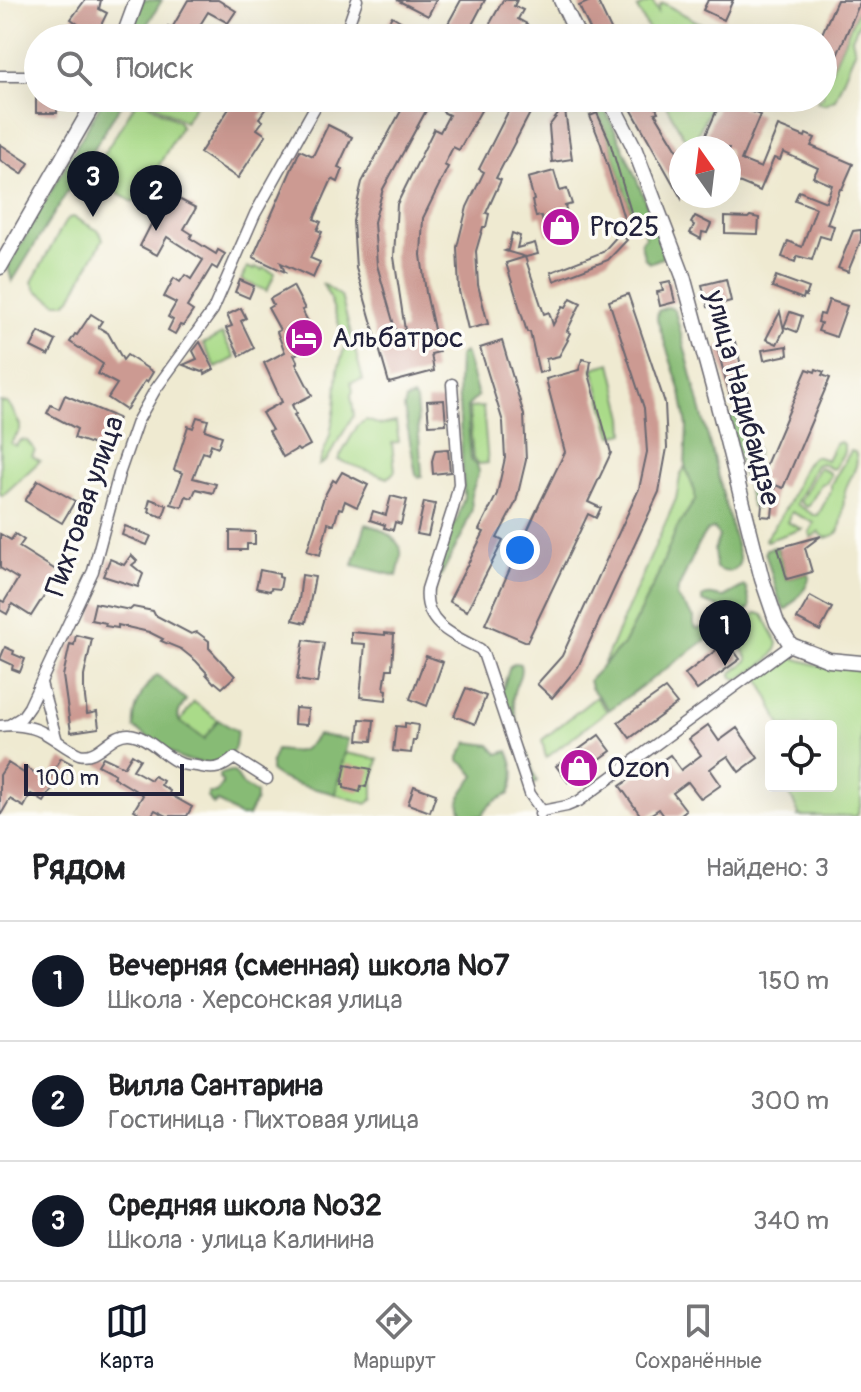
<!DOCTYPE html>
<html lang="ru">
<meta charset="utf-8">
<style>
body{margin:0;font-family:Pangolin,sans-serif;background:#f6f6f6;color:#202124}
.controls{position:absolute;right:24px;bottom:24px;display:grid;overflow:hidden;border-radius:8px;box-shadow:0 8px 32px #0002}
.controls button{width:72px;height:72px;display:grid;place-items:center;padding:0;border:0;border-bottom:2px solid #e0e0e0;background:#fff;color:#202124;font:40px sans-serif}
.compass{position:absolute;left:669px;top:136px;width:72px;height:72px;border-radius:50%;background:#fff;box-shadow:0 8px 32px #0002;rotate:346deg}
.scale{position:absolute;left:24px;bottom:20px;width:160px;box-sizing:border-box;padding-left:8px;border:4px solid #22223b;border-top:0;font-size:22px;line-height:28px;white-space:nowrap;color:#22223b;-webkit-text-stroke:6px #fdfcf7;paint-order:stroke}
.you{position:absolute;left:520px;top:550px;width:28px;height:28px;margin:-20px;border:6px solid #fff;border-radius:50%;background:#1a73e8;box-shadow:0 0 0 12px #1a73e833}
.badge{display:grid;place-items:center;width:52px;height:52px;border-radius:50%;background:#111827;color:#fff;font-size:26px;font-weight:700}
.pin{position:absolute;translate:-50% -66px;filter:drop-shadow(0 2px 4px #0008)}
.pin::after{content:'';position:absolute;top:42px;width:28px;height:24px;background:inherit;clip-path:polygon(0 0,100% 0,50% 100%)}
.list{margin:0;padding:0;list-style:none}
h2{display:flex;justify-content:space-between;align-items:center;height:104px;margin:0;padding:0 32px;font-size:34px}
h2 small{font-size:26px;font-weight:400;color:#757577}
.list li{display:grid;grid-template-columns:52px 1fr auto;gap:24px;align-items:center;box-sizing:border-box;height:120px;padding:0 32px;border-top:2px solid #e0e0e0}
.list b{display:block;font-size:30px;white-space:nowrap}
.list p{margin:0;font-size:26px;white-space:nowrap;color:#757577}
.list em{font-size:26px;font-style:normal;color:#757577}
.icon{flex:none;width:44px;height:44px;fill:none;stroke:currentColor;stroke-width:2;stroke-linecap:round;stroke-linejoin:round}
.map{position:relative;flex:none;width:861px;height:816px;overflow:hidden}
.search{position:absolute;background:#fff;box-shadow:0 8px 32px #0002;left:24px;right:24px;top:24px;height:88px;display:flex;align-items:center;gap:20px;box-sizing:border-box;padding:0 28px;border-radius:44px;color:#757577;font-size:30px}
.sheet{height:464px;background:#fff}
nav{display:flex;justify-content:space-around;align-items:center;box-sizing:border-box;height:112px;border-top:2px solid #e0e0e0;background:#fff;font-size:22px;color:#757577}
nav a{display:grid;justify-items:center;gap:4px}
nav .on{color:#111827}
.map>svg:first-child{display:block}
.green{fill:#aadb89;stroke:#667e62;stroke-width:2}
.forest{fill:#87bb75;stroke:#546e58;stroke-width:2}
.building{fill:#cc9a92}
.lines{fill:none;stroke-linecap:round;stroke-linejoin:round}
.street-casing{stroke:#6a6870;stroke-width:13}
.secondary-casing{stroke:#6a6870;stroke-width:17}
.street{stroke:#fff;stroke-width:10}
.secondary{stroke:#fff;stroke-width:14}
.labels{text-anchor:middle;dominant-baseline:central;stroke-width:7;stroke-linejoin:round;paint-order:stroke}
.poi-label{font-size:28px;fill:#22223b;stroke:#fdfcf7;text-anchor:start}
.street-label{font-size:28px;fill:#22223b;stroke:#fdfcf7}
</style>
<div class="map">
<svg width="861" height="816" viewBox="0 0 861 816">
<rect width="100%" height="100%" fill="#fdfcf7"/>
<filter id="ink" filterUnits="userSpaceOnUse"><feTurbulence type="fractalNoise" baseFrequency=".0125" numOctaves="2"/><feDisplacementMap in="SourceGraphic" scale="16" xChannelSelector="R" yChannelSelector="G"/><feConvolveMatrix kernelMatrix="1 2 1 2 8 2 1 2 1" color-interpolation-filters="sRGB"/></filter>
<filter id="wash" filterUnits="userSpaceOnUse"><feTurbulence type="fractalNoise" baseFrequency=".006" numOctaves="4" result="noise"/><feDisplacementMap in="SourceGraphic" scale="32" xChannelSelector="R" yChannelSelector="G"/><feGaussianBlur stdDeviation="1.8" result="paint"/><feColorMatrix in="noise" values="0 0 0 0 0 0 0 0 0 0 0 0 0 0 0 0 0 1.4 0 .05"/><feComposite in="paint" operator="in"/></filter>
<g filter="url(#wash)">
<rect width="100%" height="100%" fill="#efead1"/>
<g class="green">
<polygon points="652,1 658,12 659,6 663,3 709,28 703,34 707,38 679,38 672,36 672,38 653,38 637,8"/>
<polygon points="861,3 861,19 852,38 855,51 835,99 825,104 817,102 819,98 823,98 823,89"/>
<polygon points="143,98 194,98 198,100 185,122"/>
<polygon points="662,98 715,98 692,146 689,146"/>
<polygon points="137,101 143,101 178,121 181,126 140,199 133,202 95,180 92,173"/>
<polygon points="73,217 99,231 103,239 71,298 65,303 57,303 36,290 32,282 65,222 69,218"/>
<polygon points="247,267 254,270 255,267 262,270 263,268 275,273 267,291 241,280"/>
<polygon points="322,283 341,296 363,380 351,382 353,391 351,395 354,415 326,461 319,465 330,435 335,408 338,370 345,345 343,336 329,296"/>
<polygon points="222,334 235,358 216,368 203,344"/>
<polygon points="611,363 624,418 625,433 612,436 593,368"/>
<polygon points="0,402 7,403 11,407 20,425 20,430 11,443 15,446 21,440 27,441 35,450 32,456 40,461 2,496 0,493"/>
<polygon points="483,407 488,463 479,464 473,459 469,408"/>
<polygon points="366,420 381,425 396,422 399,442 392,443 395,471 388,478 338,460 358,425"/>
<path d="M840 442 844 444V452L835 468 832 469 821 463 816 465 796 504 814 515H818L831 491V484L851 451 855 452C861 465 850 476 846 488 842 500 845 523 837 533 835 536 829 537 825 538L819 532 811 537 809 533 814 523 792 512 787 522 802 529 766 541 765 539C775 526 783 514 790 500 797 486 801 463 815 456L827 460 835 444Z"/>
<polygon points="685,466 695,492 695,500 677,528 655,582 623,645 603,665 676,499 680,477"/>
<polygon points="819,467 830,473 831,475 826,483 821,484 809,506 806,507 800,502"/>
<path d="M757 613 763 615 778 643C776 660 754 669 740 679H736L732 676V673L748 660C745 649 733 642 734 630Z"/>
<polygon points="783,655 817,665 861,670 861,804 857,816 798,816 799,814 786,786 831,786 831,726 781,726 756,671"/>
<polygon points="596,697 607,711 546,758 542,740"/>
<polygon points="194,702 218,720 205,739 180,722"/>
<polygon points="345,753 378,759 373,784 373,799 367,804 335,794"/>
</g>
<g class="forest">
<polygon points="143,0 162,0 139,38 130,38"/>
<polygon points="104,98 125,98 12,282 8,267"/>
<path d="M582 98H599C625 148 646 199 664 253L662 258 649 263 644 257 641 243 645 237 642 224 639 221 634 222 609 140 598 114 590 116Z"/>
<path d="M667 307 672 308 675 311 740 560C737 573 726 574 716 568L714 550 719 536 714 528 707 531 701 539 678 589 677 597 694 618V626L697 629 706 627 721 613 719 607 702 601V597C711 592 715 597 724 597L744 586 746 587 750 605V608L609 710 591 688 589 680 623 645 655 582 677 528 695 500V492L685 466 687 426 681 392 657 319 658 311Z"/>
<polygon points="464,352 466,354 478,396 467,407 471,460 477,465 479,471 471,495 472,509 462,535 437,583 433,595 432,589 449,534 458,517 464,497 458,384 459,356"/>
<polygon points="413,397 416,401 422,472 422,476 419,477 416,475 404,408 406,400"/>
<path d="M731 415H736L741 427 752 434 757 453 749 478C755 489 763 495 756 509L752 507 729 422Z"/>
<path d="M366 524C376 526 381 530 389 535 407 548 401 557 397 576L353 565Z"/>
<path d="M775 547 778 548 787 579 809 573C811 588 795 599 786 610L784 609 778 596 765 552 766 549Z"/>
<path d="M516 663 520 664C524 677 512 686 513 700 516 724 528 758 537 781L533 785H531L501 695 510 666Z"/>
<path d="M157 675 186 700C182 708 175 713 180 722L204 739 218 720 237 731 235 747 231 754 225 760 209 764 181 759 134 728C132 710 143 686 157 675Z"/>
<path d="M317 735 348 739 335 794C315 788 288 785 271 772V763L276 750C298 753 304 754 317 735Z"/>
<path d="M468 742 490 745 498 754 508 751C515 766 516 779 509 794 498 799 487 804 482 816H463C454 796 464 791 475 776L466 765 459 761V757Z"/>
<polygon points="231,771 235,773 243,785 256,793 256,800 248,816 239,816 217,801 214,805 207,797 209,793 216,793 222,785 222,781 219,778 220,774"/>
</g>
<g id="blocks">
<g class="building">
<polygon points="85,0 101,0 99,9 107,13 100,27 101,28 95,36 71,19"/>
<polygon points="188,0 218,0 236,11 228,23 208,12 192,38 161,38 168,26 172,28"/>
<polygon points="397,0 436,0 428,16"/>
<polygon points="461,0 485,0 465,38 440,38"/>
<polygon points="503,0 517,0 514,6 523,10 518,19 527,24 520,38 482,38"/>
<polygon points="592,0 597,0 615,38 594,38 579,6"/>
<polygon points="708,0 733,0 724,20 703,10"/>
<polygon points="837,0 861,0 823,88 823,38 820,38"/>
<polygon points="392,16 404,23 395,38 389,38 382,33"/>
<polygon points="36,98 58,98 57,113 36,113"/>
<polygon points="236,98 273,98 259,118 263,121 257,129 266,135 238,178 200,153"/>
<polygon points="408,98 433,98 383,189 374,222 377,265 396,332 405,330 394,257 397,204 434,129 440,132 449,115 443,112 450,98 488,98 459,150 453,147 444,165 448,167 423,218 421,255 426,293 439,352 431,354 434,371 389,383 356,268 353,221 362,182"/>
<polygon points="515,98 538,98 496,178 501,180 486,213 489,214 486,227 483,227 476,251 478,285 488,324 468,329 459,291 457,247 467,207 484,172 479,169"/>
<polygon points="625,98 651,98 658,112 655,113 681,156 681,198"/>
<polygon points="722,98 734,98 731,103 760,115 741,160 761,168 778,126 805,137 806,134 815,138 811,146 853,164 842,189 840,189 827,224 834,226 830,239 820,236 812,260 797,256 795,262 782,257 788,241 802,247 816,208 795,200 799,191 826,202 832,185 813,177 818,168 783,152 780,160 774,158 760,191 729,178 729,148 707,148 701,146"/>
<polygon points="565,111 572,159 552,162 549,126 559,113"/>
<polygon points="597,113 609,139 634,222 626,225 601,144 590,116"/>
<polygon points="328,125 352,137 338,167 343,169 338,182 332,179 314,219 321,222 317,230 322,232 310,258 320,262 313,278 281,263 285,272 253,257 300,150 313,156"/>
<polygon points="0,144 29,163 22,174 0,160"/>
<polygon points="554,171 560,191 567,189 572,204 565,206 571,228 547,235 541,216 536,217 532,201 534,200 528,178"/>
<polygon points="167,193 196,208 184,229 192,234 190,238 216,254 218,250 225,254 217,269 212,266 187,307 193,311 183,326 180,325 175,334 168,330 173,320 168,317 176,303 164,297 174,278 180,282 185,275 191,279 203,260 167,237 157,255 140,246"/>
<polygon points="695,216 711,224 707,233 702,232 701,239 690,233 694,225 691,223"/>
<polygon points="750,216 759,218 758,234 725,233 725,217 748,218"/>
<polygon points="861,230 861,240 848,272 838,268 853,231"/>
<polygon points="512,233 520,236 517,248 535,243 538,254 526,257 505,251 508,250"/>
<polygon points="620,233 627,240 608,260 554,281 551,272 603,252"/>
<polygon points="525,257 544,314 549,312 553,325 563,306 566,307 571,298 581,303 567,331 570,333 567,339 568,340 559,356 546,359 548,370 539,373 530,332 527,332 506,263"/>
<polygon points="776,276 809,288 806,296 804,295 803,299 772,287"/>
<polygon points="726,279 731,301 708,307 702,285"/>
<polygon points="240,280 254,286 249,298 235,292"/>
<polygon points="670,281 675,302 660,306 657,292 663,291 661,283"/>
<polygon points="293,286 305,309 302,310 319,342 294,355 298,363 296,364 312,395 292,405 296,414 294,415 310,445 299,451 297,449 283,457 269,431 272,430 262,413 282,402 264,363 285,352 277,332 280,330 268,308 273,305 270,299"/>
<polygon points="628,294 665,403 667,448 659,492 578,667 552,698 537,684 562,656 639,489 647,452 644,408 609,301"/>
<polygon points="829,300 847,306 836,337 818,331 821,323 818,322 820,314 824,315"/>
<polygon points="241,308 246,318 241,321 254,348 240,356 226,328 232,326 227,315"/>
<polygon points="780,312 784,330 777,344 766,339"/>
<polygon points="790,312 802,316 797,332 784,327"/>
<polygon points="91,314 102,321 98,327 108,333 123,360 127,355 153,372 147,382 145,381 126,410 108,398 117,384 98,374 103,364 70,342 75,334 77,335"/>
<polygon points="39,332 56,341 49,356 31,347"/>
<polygon points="502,341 524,415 526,460 516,502 497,538 503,541 467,611 449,601 484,532 479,530 497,494 505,458 503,422 480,348"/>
<polygon points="200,342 214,369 205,374 204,371 202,372 183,365 197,359 193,351"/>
<polygon points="735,342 749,396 731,400 717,347"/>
<polygon points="787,346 788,355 764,360 762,350"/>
<polygon points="582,359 591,361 589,374 611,453 588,502 601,508 596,518 588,514 527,642 485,624 539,505 565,452 546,379 579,370"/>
<polygon points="807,369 815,372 816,369 824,372 822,375 830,378 783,488 775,485 772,517 761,516 763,492 768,482 760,479"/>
<polygon points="65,395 118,418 113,429 116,430 109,450 74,438 77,429 47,413 51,405 59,409"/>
<polygon points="444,400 446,424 429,425 427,401"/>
<polygon points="197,417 208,420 205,430 222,436 218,447 211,444 208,454 203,452 193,478 216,484 213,493 196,489 192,498 186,496 182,507 171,504 183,473 174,470 188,426 193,428"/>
<polygon points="448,449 450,472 433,474 432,461 435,450"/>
<polygon points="342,472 368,485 357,507 345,501 342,509 339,508 334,525 328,523 320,555 307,551 324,497 333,480 336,482"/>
<polygon points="38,480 75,501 62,523 25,501"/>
<polygon points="391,496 407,500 401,524 395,522 393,530 384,528 385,525 370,520 373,511 386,515"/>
<polygon points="150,499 167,505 163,517 149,512 150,508 148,507"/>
<polygon points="424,502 435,504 428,536 417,534"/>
<polygon points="125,526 151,536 147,545 122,535"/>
<polygon points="230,531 255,532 255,544 247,544 247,550 230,550"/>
<polygon points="0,534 11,540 15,534 24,540 19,547 59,572 31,616 12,604 7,614 0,610 0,600 4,602 18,579 0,568"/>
<polygon points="821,536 805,548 812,572 787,579 778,548"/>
<polygon points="131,555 137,561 132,565 143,574 138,587 103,576 110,559 124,565"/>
<polygon points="260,570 279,574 279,577 282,578 280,589 271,588 270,591 256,588"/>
<polygon points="302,575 315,577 306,623 293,620 299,600"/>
<polygon points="810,596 832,608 820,631 797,619"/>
<polygon points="95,603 130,610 133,607 153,611 155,615 191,634 197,632 209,641 209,648 235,676 222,688 215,682 214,683 206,674 207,673 196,661 181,649 161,641 163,639 149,632 118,625 118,628 105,626 106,623 91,620"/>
<polygon points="351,632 385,635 385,633 394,634 392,669 387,669 384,689 387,690 386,700 360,697 365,644 351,643"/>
<polygon points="76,635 92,639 84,676 84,689 87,714 97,712 99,728 71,732 63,676 70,644 74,645"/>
<polygon points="304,640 324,643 317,683 297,680"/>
<polygon points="727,642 740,659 697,690 685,674"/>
<polygon points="5,647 14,651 13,654 25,659 20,672 12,669 13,665 0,659"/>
<polygon points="426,656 443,662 427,706 410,699"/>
<polygon points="466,688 486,696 475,724 454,716"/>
<polygon points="665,689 677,704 630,738 618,722"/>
<polygon points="295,708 308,709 307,725 294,724"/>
<polygon points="360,719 374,720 372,741 358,740"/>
<polygon points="405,723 418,725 416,740 413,740 411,753 393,751 396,726 405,727"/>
<polygon points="708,725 719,741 737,728 758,758 739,772 728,756 719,762 710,769 721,785 701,799 688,782 673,793 686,810 679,816 664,816 659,809 648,816 641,816 620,786 642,771 644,773 670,755 681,770 701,755 689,739"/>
<polygon points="599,735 611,751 568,782 556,766"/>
<polygon points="132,754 140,759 133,770 151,780 154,776 163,781 161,785 170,791 169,794 192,807 187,816 167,816 155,810 151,816 144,816 134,810 143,795 113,777 115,774 98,765 103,757 124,767"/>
<polygon points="61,758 72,764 66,774 63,772 44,802 31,794 24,807 10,799 0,816 0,775 8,763 24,773 27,768 48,781"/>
<polygon points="346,764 371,769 366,787 361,786 360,792 344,788 344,784 342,784"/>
<polygon points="414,786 436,794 430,812 408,804"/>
</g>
</g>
</g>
<g filter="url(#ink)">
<use href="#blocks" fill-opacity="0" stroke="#6a6870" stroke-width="2"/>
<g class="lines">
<defs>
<g id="street">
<polyline points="344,38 357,0"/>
<polyline points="0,76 38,76"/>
<path d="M452 384 459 484 453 508 427 589C423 624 454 636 480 649L483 653 530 794 542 811"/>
<polyline points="41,683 57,741"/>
<polyline points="9,725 22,717 29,707 93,571 119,474 137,422 155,390 213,310 255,214 320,98"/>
<path d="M0 726C12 724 31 726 42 732 55 738 66 749 79 754 98 760 110 733 129 734 150 736 164 758 182 764 188 766 195 765 201 767 214 770 223 768 234 758L267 779"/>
<polyline points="540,814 542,811 567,806 579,801 791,645"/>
</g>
<g id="secondary">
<polyline points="561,0 579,38"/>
<polyline points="123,38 137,0"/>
<polyline points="609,98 633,145 683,276 720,413 762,579 777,623 791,645 829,660 861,663"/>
<polyline points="0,267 97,98"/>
</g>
</defs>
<use href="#street" class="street-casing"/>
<use href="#secondary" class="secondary-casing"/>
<use href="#street" class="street"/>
<use href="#secondary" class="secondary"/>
</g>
</g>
<defs>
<symbol id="shop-disc" viewBox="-11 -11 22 22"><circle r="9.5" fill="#b5179e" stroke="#fdfcf7"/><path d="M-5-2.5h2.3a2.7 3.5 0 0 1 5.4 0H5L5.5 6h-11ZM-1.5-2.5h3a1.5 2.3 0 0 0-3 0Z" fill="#fff"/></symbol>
<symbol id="hotel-disc" viewBox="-11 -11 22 22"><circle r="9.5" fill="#b5179e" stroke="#fdfcf7"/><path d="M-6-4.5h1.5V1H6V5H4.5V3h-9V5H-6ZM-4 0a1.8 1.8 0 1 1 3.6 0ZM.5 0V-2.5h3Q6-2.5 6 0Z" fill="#fff"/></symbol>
</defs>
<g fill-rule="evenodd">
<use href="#shop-disc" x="539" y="205" width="44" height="44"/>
<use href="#hotel-disc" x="282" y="316" width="44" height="44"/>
<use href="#shop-disc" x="557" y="746" width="44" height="44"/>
</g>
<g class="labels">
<g class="poi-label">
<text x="589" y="227">Pro25</text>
<text x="332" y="338">Альбатрос</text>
<text x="607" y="768">Ozon</text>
</g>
<g class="street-label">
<text transform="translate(742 398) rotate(75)">улица Надибаидзе</text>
<text transform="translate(85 506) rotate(-71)">Пихтовая улица</text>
</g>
</g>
</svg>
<div class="controls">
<button><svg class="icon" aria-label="locate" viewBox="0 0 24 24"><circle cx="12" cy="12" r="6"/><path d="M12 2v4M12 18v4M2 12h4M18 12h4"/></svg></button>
</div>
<svg class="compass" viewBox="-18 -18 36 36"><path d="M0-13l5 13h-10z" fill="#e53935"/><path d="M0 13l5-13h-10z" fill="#757577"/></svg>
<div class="scale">100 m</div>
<div class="you"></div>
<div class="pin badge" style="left:725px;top:666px">1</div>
<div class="pin badge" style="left:156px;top:231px">2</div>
<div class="pin badge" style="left:93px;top:217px">3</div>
<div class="search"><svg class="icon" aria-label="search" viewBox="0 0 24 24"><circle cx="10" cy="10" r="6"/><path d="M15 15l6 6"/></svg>Поиск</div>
</div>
<section class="sheet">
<h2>Рядом<small>Найдено: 3</small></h2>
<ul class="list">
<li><span class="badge">1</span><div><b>Вечерняя (сменная) школа №7</b><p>Школа · Херсонская улица</p></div><em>150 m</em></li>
<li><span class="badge">2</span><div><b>Вилла Сантарина</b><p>Гостиница · Пихтовая улица</p></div><em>300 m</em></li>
<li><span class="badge">3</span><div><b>Средняя школа №32</b><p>Школа · улица Калинина</p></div><em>340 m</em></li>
</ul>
</section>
<nav>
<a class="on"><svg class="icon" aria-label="map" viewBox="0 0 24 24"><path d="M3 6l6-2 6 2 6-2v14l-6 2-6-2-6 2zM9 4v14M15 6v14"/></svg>Карта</a>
<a><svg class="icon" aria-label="directions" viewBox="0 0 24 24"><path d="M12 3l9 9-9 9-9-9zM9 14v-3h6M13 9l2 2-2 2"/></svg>Маршрут</a>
<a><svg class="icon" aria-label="saved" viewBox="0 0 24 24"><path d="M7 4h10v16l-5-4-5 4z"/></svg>Сохранённые</a>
</nav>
